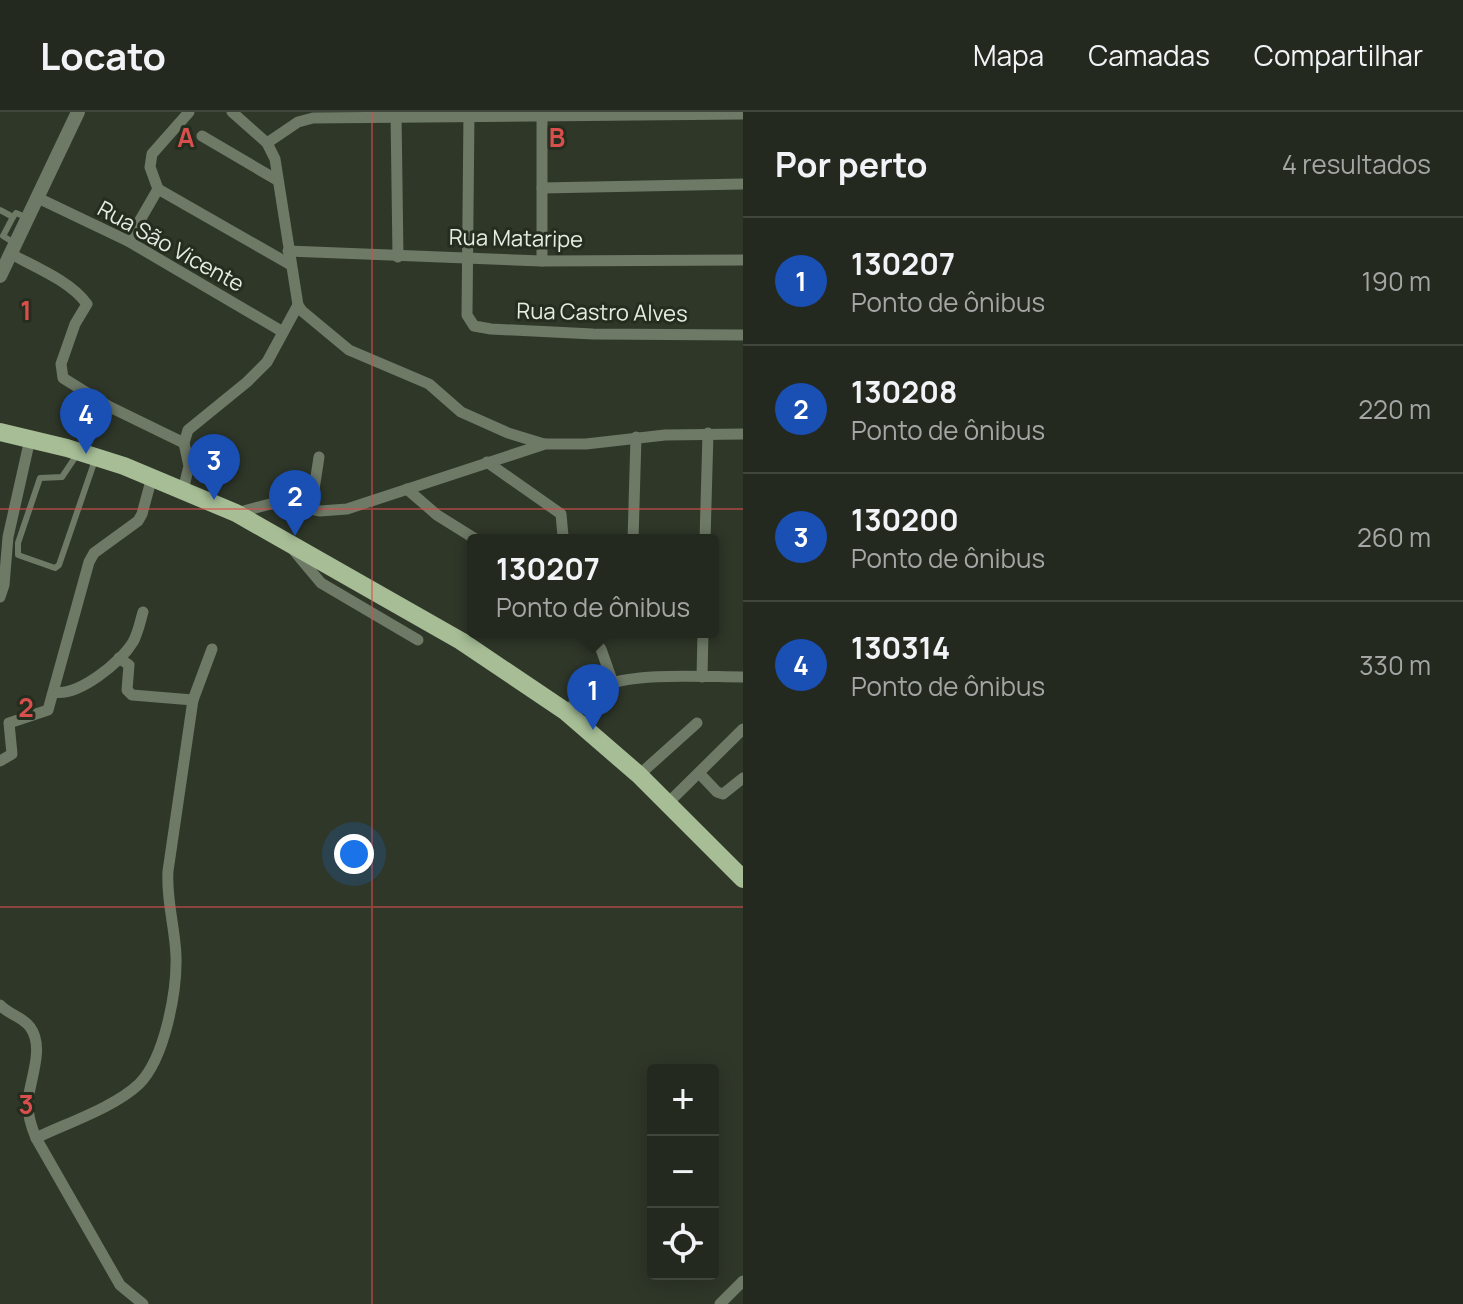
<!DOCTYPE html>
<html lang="pt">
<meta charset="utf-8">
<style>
body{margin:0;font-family:Manrope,sans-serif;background:#2b3128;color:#f1f3f6}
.controls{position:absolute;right:24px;bottom:24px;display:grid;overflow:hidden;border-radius:8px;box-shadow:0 4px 20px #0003}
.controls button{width:72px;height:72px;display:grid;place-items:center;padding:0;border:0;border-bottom:2px solid #40453d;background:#23291f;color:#f1f3f6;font:40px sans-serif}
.you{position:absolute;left:354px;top:742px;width:28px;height:28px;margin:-20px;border:6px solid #fff;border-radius:50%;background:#1a73e8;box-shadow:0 0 0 12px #1a73e833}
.badge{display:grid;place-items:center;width:52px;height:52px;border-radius:50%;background:#c1a8f3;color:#fff;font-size:26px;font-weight:700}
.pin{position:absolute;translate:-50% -66px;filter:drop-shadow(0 2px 4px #0008)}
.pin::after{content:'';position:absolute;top:42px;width:28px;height:24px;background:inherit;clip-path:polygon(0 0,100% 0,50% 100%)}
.popup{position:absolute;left:467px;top:422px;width:252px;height:104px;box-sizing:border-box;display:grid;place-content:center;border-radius:8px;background:#23291f;filter:drop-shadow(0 2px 6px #0005);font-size:26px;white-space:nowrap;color:#a3a6a4}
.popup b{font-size:30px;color:#f1f3f6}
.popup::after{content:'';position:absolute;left:50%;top:100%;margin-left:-16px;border:16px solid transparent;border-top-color:#23291f}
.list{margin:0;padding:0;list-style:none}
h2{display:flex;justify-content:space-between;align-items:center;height:104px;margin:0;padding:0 32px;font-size:34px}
h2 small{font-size:26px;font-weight:400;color:#a3a6a4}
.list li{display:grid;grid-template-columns:52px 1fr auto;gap:24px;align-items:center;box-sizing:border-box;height:128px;padding:0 32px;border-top:2px solid #40453d}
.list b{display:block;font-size:30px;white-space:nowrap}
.list p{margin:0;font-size:26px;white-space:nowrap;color:#a3a6a4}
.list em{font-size:26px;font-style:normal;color:#a3a6a4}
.icon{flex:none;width:44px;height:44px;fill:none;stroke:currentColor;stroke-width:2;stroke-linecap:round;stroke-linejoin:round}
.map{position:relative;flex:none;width:743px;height:1192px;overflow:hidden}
header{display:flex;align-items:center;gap:48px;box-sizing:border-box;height:112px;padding:0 40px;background:#23291f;border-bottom:2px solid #40453d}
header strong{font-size:38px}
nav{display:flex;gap:44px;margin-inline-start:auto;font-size:28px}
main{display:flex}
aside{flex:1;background:#23291f}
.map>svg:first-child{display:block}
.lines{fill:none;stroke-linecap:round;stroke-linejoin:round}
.service{stroke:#6e7966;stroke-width:6}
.minor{stroke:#6e7966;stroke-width:11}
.tertiary{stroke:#6e7966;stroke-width:14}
.primary{stroke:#a6bd96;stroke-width:18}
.grid{fill:none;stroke:#d94f4d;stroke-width:2;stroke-opacity:0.55}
.labels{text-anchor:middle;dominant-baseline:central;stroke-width:6;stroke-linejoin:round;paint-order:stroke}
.street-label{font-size:22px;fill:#e6ece3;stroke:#252d1f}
.grid-label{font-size:26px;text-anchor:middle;font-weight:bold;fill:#d94f4d;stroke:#252d1f;stroke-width:6;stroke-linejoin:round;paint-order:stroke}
</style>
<header>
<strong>Locato</strong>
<nav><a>Mapa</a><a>Camadas</a><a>Compartilhar</a></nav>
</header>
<main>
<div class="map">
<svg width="743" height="1192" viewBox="0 0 743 1192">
<rect width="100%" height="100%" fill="#2f3729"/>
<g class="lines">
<g class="service">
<polyline points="0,98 13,105 16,101 28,106"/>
<polyline points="13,105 3,124 16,132"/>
<polyline points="78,341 62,365 40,366 18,431 18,443 55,456 59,453 95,348"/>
</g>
<g class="minor">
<polyline points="232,0 267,31 275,47 298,193 302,199 349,238 429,272 461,300 508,321 544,332"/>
<polyline points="469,0 467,203 474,214 491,217 593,222 743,223"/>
<polyline points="396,1 398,145"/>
<polyline points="202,24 277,68"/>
<polyline points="267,31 298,10 313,6 743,2"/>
<polyline points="542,76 743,72"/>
<polyline points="158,77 291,153"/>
<polyline points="158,77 150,55 152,42 189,0"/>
<polyline points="38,86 128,129 283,220"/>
<polyline points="128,129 158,77"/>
<polyline points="288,139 542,149 743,148"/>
<path d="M11 142C35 155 70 169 87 192L75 212 61 252 63 266 108 294 184 331"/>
<polyline points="542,149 542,1"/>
<polyline points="487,350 561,402 563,424"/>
<polyline points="407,377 437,403 477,428"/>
<polyline points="183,378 189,354 184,331 188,318 247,270 267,250 298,193"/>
<polyline points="311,397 319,345"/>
<polyline points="236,401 278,390 320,399 347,397 545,332 586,332 665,323 743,322"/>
<polyline points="633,428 636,325"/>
<polyline points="705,428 708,321"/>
<polyline points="295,440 321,471 418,528"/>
<polyline points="0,485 4,473 8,425 30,327"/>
<polyline points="588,520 601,537 613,571"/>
<polyline points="119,546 129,553 127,578 132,583 193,588"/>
<polyline points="702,565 703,520"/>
<path d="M54 580C78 585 121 550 133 530 138 521 140 510 143 500"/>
<path d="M565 599C577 590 589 580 603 574 638 560 704 565 743 565"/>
<polyline points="0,649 12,642 9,611 48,598 89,450 94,441 138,409 142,402 152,365"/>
<polyline points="699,661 717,680 723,682 743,666"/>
<polyline points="639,663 697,611"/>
<polyline points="667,692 743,617"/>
<path d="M0 893C9 903 22 904 30 915 45 935 30 967 28 989 27 1002 31 1014 36 1026L120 1173 143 1192"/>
<path d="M36 1026C67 1011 115 995 139 972 165 946 177 879 176 844 175 815 166 788 168 759L193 588 212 537"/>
<polyline points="720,1192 743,1169"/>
</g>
<polyline class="tertiary" points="0,164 78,0"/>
<polyline class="primary" points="0,320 67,336 124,354 236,401 461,529 565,599 639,663 743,767"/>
</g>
<path class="grid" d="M372 0V1192M0 397H743M0 795H743"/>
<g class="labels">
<g class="street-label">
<text transform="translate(516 126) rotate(1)">Rua Mataripe</text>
<text transform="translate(171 134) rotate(29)">Rua São Vicente</text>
<text transform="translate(602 200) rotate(1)">Rua Castro Alves</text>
</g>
</g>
<g class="grid-label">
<text x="186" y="35">A</text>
<text x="557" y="35">B</text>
<text x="26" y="208">1</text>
<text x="26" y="605">2</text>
<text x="26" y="1002">3</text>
</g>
</svg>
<div class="controls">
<button>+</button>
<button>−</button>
<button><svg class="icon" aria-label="locate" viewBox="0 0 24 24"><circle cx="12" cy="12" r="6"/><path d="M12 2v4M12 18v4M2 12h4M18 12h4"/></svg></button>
</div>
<div class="you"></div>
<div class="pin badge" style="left:593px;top:618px;background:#1a4fb4">1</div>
<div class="popup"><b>130207</b>Ponto de ônibus</div>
<div class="pin badge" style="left:295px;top:424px;background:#1a4fb4">2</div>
<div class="pin badge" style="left:214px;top:388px;background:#1a4fb4">3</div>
<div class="pin badge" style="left:86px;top:342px;background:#1a4fb4">4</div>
</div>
<aside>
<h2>Por perto<small>4 resultados</small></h2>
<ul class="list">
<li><span class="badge" style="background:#1a4fb4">1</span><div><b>130207</b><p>Ponto de ônibus</p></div><em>190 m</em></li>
<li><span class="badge" style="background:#1a4fb4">2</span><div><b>130208</b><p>Ponto de ônibus</p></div><em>220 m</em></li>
<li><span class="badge" style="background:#1a4fb4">3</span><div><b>130200</b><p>Ponto de ônibus</p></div><em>260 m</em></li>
<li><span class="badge" style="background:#1a4fb4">4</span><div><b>130314</b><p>Ponto de ônibus</p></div><em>330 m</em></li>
</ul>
</aside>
</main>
